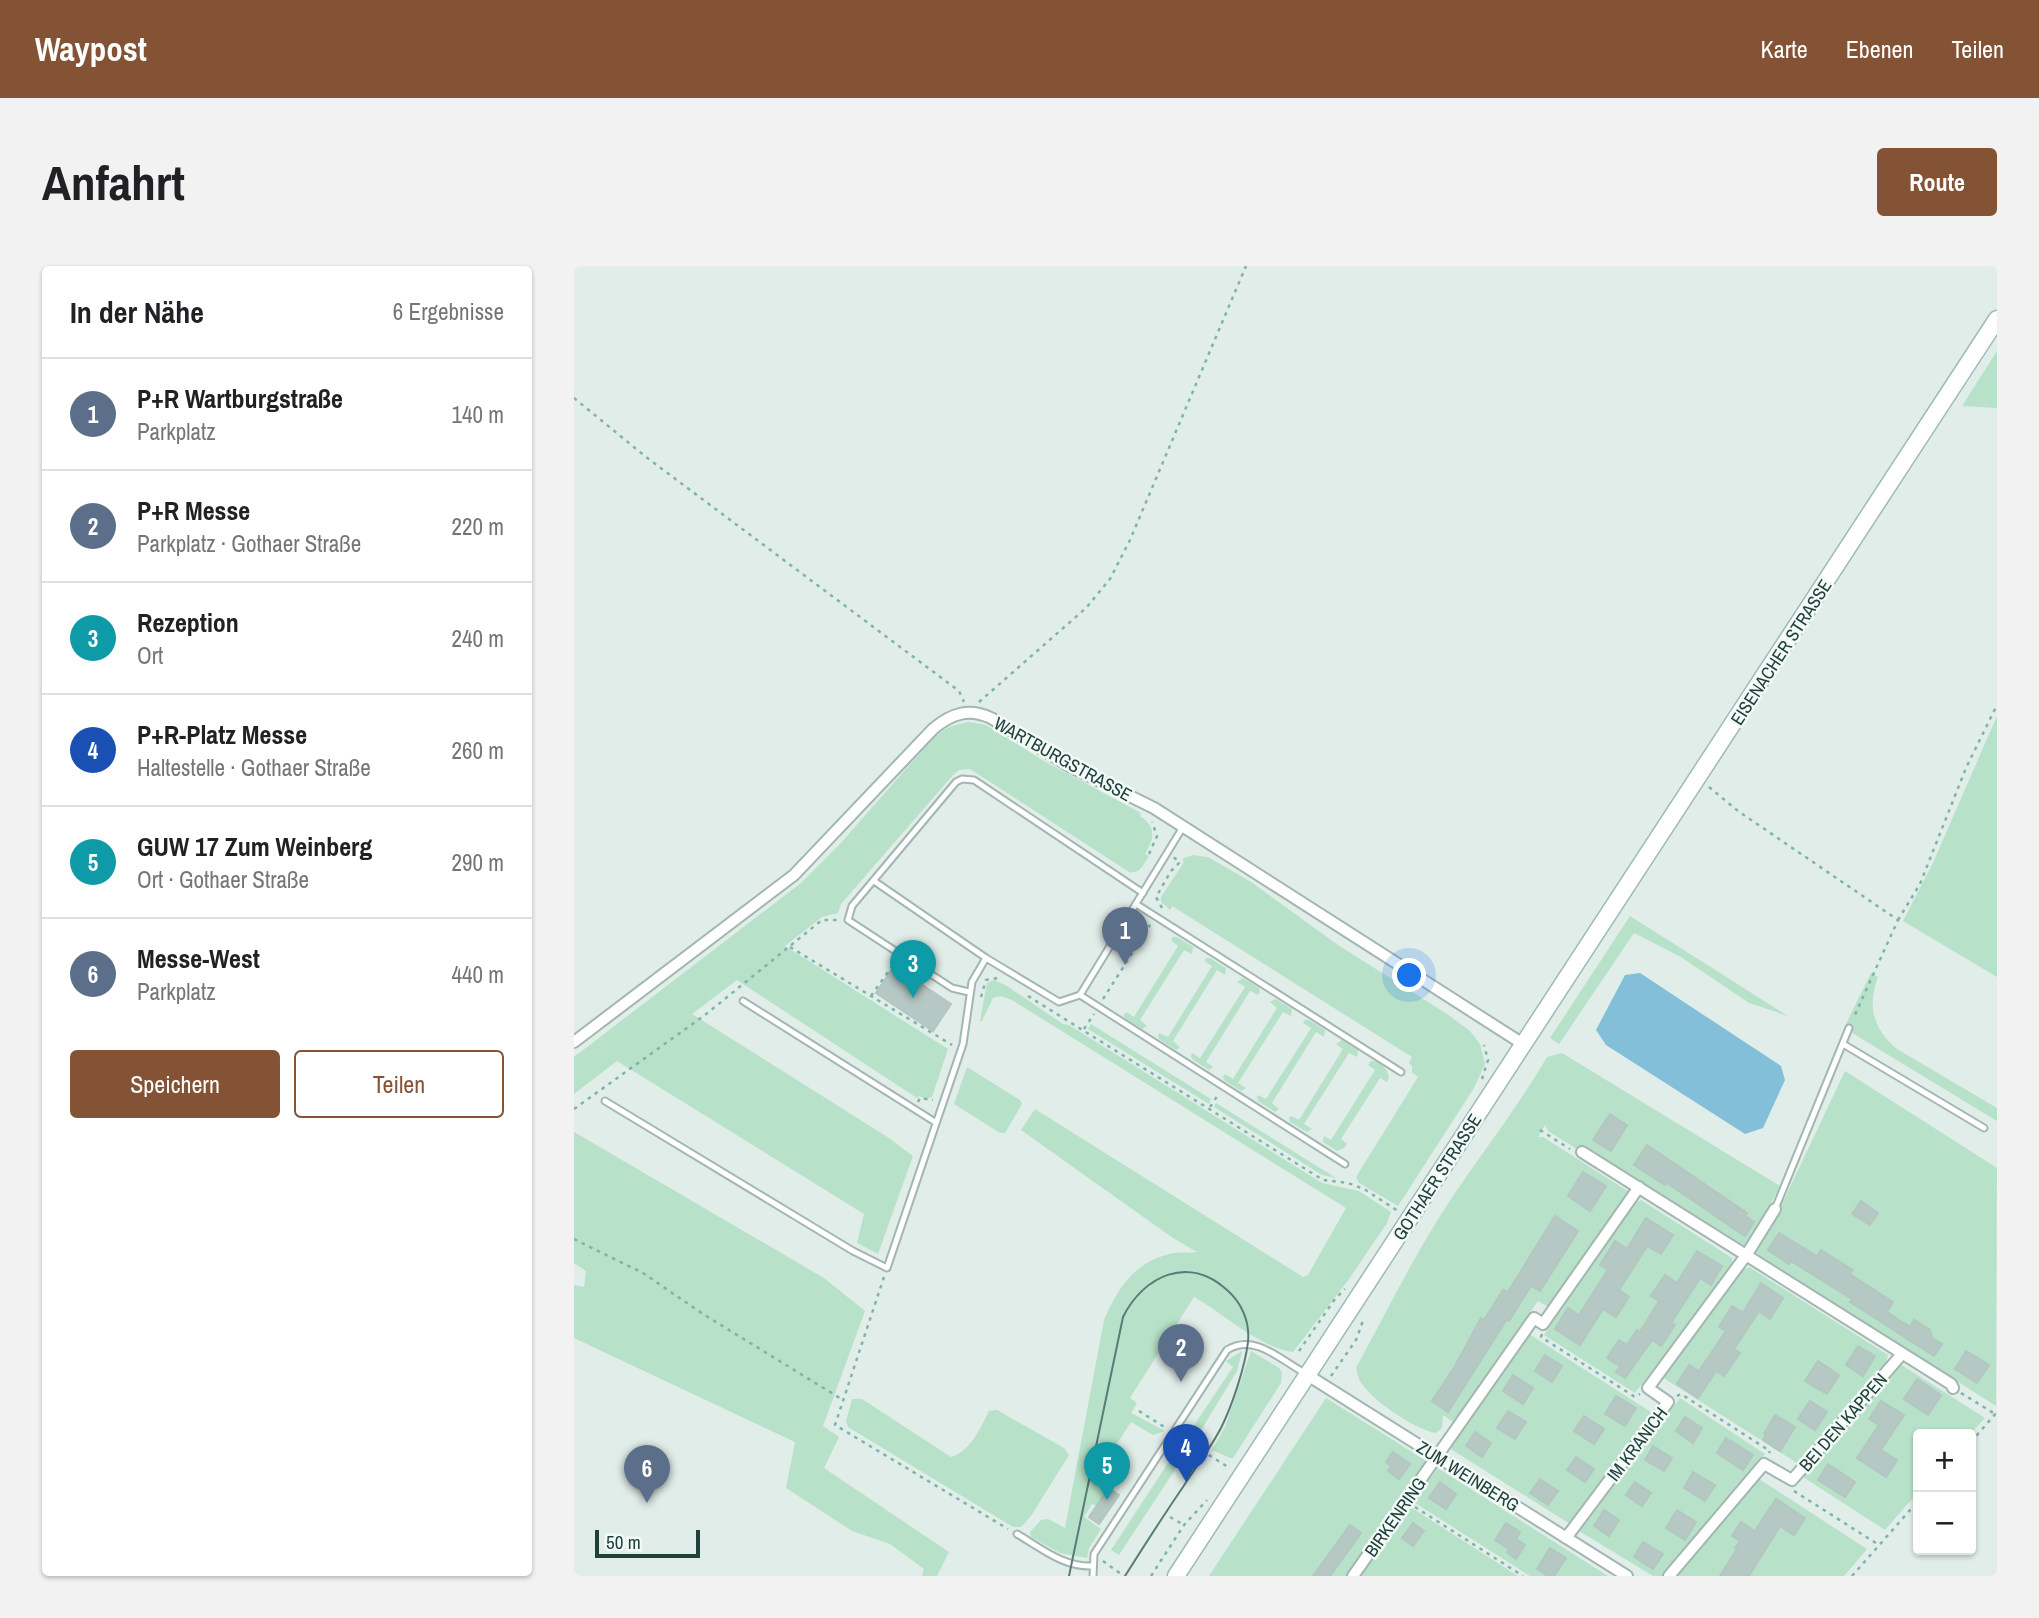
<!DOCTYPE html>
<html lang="de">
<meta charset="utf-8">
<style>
body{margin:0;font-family:"Archivo Narrow",sans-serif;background:#f2f2f2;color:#202124}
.controls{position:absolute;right:21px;bottom:21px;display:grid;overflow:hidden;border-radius:7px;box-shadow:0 2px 5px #0004}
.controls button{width:63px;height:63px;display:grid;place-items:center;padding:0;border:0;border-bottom:2px solid #e0e0e0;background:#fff;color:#202124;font:35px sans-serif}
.scale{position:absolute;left:21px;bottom:18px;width:105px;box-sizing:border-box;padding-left:7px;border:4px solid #1f403b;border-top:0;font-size:19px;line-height:24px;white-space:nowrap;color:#1f403b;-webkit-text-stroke:5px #f2f9f6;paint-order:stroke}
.you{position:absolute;left:836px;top:710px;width:24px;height:24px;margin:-18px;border:5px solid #fff;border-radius:50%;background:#1a73e8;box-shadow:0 0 0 10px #1a73e833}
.badge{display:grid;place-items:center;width:46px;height:46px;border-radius:50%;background:#845336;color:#fff;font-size:23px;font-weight:700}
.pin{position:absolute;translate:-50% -58px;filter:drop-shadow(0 2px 4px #0008)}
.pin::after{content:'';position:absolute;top:37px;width:24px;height:21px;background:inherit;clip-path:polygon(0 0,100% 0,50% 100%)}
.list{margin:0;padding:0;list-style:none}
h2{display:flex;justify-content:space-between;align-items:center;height:91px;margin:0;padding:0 28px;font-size:30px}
h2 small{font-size:23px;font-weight:400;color:#757577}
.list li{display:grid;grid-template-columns:46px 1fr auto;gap:21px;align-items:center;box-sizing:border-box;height:112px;padding:0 28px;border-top:2px solid #e0e0e0}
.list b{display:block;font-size:26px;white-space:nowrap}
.list p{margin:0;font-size:23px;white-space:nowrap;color:#757577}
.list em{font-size:23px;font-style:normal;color:#757577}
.actions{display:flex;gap:14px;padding:21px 28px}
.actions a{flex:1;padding:16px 0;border:2px solid #845336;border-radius:7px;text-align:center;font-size:24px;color:#845336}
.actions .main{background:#845336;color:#fff}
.map{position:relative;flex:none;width:1423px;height:1310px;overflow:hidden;border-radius:7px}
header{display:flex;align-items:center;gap:42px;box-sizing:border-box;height:98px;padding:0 35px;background:#845336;color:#fff}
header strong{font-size:33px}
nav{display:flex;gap:38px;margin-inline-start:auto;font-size:24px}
.intro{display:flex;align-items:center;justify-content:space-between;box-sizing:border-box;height:168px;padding:0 42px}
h1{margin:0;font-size:49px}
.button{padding:18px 32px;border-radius:7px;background:#845336;color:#fff;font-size:24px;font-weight:700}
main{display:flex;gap:42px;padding:0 42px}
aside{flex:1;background:#fff;border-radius:7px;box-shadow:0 2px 5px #0004}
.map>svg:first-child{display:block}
.green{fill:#b7e1c8}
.water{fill:#83bfd8}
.building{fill:#b6c8c3;stroke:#b3c7c2;stroke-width:2}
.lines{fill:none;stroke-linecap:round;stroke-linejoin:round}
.lane-casing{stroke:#a3b6b1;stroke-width:9}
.street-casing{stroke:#a3b6b1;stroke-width:14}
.secondary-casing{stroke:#9ebab4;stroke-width:19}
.path{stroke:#7eb4aa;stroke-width:2.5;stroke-dasharray:3.5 5;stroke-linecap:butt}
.lane{stroke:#fff;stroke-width:5}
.street{stroke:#fff;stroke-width:10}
.secondary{stroke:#fff;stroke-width:16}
.tram{stroke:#5a7b77;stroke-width:2}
.labels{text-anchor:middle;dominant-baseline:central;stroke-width:5;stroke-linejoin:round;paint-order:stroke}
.street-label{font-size:18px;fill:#1f403b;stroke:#f2f9f6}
</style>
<header>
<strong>Waypost</strong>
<nav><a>Karte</a><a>Ebenen</a><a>Teilen</a></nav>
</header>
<div class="intro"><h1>Anfahrt</h1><a class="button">Route</a></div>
<main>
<aside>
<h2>In der Nähe<small>6 Ergebnisse</small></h2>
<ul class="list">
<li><span class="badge" style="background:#5c6f8a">1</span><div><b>P+R Wartburgstraße</b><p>Parkplatz</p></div><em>140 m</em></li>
<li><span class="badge" style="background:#5c6f8a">2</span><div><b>P+R Messe</b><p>Parkplatz · Gothaer Straße</p></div><em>220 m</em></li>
<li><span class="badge" style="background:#0f9aa8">3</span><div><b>Rezeption</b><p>Ort</p></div><em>240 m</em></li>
<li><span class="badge" style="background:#1a4fb4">4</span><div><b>P+R-Platz Messe</b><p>Haltestelle · Gothaer Straße</p></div><em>260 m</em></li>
<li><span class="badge" style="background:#0f9aa8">5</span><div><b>GUW 17 Zum Weinberg</b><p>Ort · Gothaer Straße</p></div><em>290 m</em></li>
<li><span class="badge" style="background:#5c6f8a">6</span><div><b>Messe-West</b><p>Parkplatz</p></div><em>440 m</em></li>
</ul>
<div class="actions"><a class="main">Speichern</a><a>Teilen</a></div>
</aside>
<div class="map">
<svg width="1423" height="1310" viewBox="0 0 1423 1310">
<rect width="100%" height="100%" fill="#e1ede9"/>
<g class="green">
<polygon points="1423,85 1423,142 1388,140"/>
<polygon points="1423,450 1423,711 1329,655 1358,599"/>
<path d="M394 456 412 459 470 495 567 547 566 550C583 562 580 572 571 588L575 590C569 599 566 608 555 606L396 503 385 504 379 509 267 638 264 647 248 651 211 680 374 783 358 831 352 833 345 830 343 832 163 714 118 748 315 872 339 890 304 988 283 977 290 948 43 795 0 828V791L227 617 266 578 360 471 375 461Z"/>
<polygon points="619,589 634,591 677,616 764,679 873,748 896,765 906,778 911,798 900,822 824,940 785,917 782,911 844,811 838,806 838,800 835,797 838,791 598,640 596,644 587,636 587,631 610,596 608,593"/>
<polygon points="1056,650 1214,750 1175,737 1107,691 1060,667 985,778 976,772"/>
<polygon points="599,671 603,671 619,681 618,688 610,684 566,754 573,760 568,763 551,752 550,749 552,746 560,751 604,680 597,674"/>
<polygon points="632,692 636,692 652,702 651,709 643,704 599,775 606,781 602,784 585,773 584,769 585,767 594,771 638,700 630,695"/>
<path d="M1297 707 1304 711C1293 740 1299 763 1323 783L1423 842V855L1270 762Z"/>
<polygon points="669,712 685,722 686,726 684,729 676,725 632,796 639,801 635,804 618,793 617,790 618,787 626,792 671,721 663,716"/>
<path d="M420 714 433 720 489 758 495 759 748 917 785 925 817 946 813 957 775 1013 719 1086C686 1082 649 1047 620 1031L556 1132 563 1137 557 1147 591 1165 579 1169 557 1156 527 1203 541 1213 522 1240 518 1238 510 1251 527 1263 515 1282 513 1292 486 1287 457 1271 456 1266 467 1254 474 1253 491 1262 530 1054C544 1021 562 994 600 987 608 986 616 987 623 986L599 972 447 864 461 843 729 1011 734 1009 772 942 438 734 426 730 419 732 408 755H406L413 717Z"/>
<polygon points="702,733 718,743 717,750 709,746 664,817 672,822 667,825 650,814 649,811 651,808 659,813 703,742 696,736"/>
<polygon points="731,754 735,754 751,764 750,771 742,766 698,837 705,843 701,846 684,835 683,831 684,829 692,833 737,762 729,757"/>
<polygon points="517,758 637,833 635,838 514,763"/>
<polygon points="768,774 784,784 783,791 775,787 730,858 738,863 733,866 716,856 715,852 717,850 725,854 769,783 762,778"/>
<path d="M988 787 1206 920 1174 979 1170 981 1010 879 1006 885 974 865 971 859 964 871H969L1055 926 975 1041 964 1035 879 1156 869 1149 868 1162 862 1167C842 1164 799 1135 788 1118 784 1113 784 1108 782 1102 813 1045 841 987 877 933 909 885 944 841 973 791Z"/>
<path d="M797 795C805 794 814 803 815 811L813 816 806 812 767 873 773 878 770 882 763 885 749 876 750 870 757 874 801 804 794 799Z"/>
<polygon points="393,801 446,834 448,838 431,867 426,867 380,838"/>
<polygon points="1271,805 1423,902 1422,1140 1183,988 1182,984 1200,955"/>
<polygon points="642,837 762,912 748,909 640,841"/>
<polygon points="0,866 250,1012 291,1045 249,1160 265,1171 250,1202 375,1286 363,1310 348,1310 350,1303 316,1278 278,1265 212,1222 221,1176 0,1072 0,1019 10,1021 12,1005 0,997"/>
<polygon points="1067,934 1158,992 1159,998 1061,1127 970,1069 1061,938"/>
<polygon points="1175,1001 1314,1089 1312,1097 1226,1199 1088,1111 1169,1004"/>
<polygon points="955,1068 1080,1148 996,1258 875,1182"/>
<polygon points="668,1085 663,1105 623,1171 620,1172 607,1163 611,1158 619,1161 659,1101 652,1095"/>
<polygon points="677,1085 705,1102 708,1107 707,1117 659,1192 656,1192 638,1184 651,1161"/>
<polygon points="1326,1098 1411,1152 1396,1168 1344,1168 1344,1226 1311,1264 1229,1211"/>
<polygon points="752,1132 854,1196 773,1310 635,1310"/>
<polygon points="1106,1132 1191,1188 1089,1310 1079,1310 1005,1265"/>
<path d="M278 1133H288L377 1191C396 1186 407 1161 415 1145L423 1144 490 1182 495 1189 457 1250 447 1261H439L274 1161 272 1155Z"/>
<polygon points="606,1179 614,1184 545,1289 537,1284"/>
<polygon points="864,1202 1034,1310 956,1310 841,1237 840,1234"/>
<polygon points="1185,1213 1293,1283 1270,1310 1103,1310"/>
<polygon points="834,1242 838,1242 944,1310 785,1310"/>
</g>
<polygon class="water" points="1066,707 1207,800 1211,814 1189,862 1171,868 1032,779 1022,764 1051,709"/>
<g class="building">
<polygon points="320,700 377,738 359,765 302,727"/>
<polygon points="1036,848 1053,859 1037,885 1019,874"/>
<polygon points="1073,879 1173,947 1171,950 1180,956 1171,970 1093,917 1091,919 1060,899"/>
<polygon points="1009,906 1032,920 1016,945 994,930"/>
<polygon points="1287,935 1304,947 1296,959 1278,948"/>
<polygon points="981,950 1004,965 966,1025 957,1020 935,1055 933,1053 874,1146 858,1135 881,1100 907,1052 910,1054 929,1024 934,1026"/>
<polygon points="1072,952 1099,969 1087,988 1073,980 1045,1024 1055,1031 1042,1051 1029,1043 1006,1079 981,1063 994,1042 1005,1049 1034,1004 1026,999 1041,975 1053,983"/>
<polygon points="1205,967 1243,990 1247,984 1279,1004 1276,1008 1319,1036 1313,1046 1336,1061 1340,1054 1356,1064 1358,1072 1368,1078 1360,1090 1276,1036 1278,1033 1217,995 1215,998 1194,984"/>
<polygon points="1123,985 1148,1000 1137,1019 1126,1012 1097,1057 1101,1059 1087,1080 1078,1074 1051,1112 1042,1106 1046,1100 1033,1092 1045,1074 1053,1079 1063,1064 1066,1066 1085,1035 1077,1030 1091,1009 1103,1017"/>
<polygon points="1187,1017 1209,1032 1196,1053 1185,1045 1160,1083 1166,1087 1150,1110 1142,1105 1124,1132 1103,1118 1115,1099 1125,1105 1152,1065 1145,1061 1158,1040 1169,1047"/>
<polygon points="1284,1080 1301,1090 1289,1110 1272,1099"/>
<polygon points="1392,1085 1415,1099 1403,1117 1381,1103"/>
<polygon points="971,1089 988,1100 978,1116 961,1105"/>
<polygon points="1244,1095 1265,1109 1253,1128 1231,1115"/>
<polygon points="939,1109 959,1122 949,1138 929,1125"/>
<polygon points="1343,1113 1367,1129 1354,1149 1330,1133"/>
<polygon points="1042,1130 1062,1142 1051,1160 1031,1148"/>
<polygon points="1236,1135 1253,1146 1241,1164 1224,1153"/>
<polygon points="1307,1135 1330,1149 1307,1184 1323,1194 1312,1211 1283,1192 1305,1159 1295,1153"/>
<polygon points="934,1145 952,1156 941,1173 923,1162"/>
<polygon points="1201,1149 1221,1161 1206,1185 1189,1174 1192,1169 1190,1168"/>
<polygon points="1010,1150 1030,1163 1020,1178 1000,1165"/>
<polygon points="1111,1151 1128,1162 1119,1177 1102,1165"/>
<polygon points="901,1166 917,1177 908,1191 892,1180"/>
<polygon points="1152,1172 1179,1189 1169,1204 1143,1187"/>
<polygon points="1079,1180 1098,1192 1090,1205 1071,1194"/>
<polygon points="819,1186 836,1198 825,1213 814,1205 817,1200 812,1196"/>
<polygon points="1002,1191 1020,1203 1011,1216 993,1204"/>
<polygon points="1254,1198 1281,1216 1271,1231 1244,1214"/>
<polygon points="1119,1206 1141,1219 1131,1235 1110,1222"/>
<polygon points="966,1213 984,1225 974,1239 956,1227"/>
<polygon points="866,1216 882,1228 872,1243 855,1232"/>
<polygon points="1061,1216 1077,1227 1068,1240 1052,1229"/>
<polygon points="535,1222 545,1229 525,1258 515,1251"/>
<polygon points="1202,1233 1231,1252 1220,1269 1206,1260 1175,1310 1146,1310 1163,1283 1161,1282 1166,1275 1158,1270 1167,1256 1181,1265"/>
<polygon points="1030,1244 1045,1254 1035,1270 1020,1260"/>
<polygon points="1103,1244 1122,1256 1111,1274 1092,1262"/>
<polygon points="839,1257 850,1265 839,1280 828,1272"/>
<polygon points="932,1257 946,1266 942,1273 951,1279 942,1293 933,1286 935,1283 921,1274"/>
<polygon points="776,1259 787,1267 756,1310 739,1310"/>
<polygon points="1069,1276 1089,1288 1079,1303 1060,1291"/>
<polygon points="976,1282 992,1292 980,1310 974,1310 963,1303"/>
</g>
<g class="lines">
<defs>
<g id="lane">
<polyline points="300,615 412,692 485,736 506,729 609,561"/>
<polyline points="562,638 827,806"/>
<polyline points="395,726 378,722 274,654 278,640 382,516 388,513 400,514 569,627"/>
<polyline points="506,729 771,898"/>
<polyline points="169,735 361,856"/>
<polyline points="1269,778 1410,862"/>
<polyline points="31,835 279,985 313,1002 389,778 398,716 412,692"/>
<polyline points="1201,943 1275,762"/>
<path d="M443 1268C467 1282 489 1301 518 1300"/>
<path d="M519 1310 520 1288 653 1084C681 1067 706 1094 731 1107"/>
</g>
<g id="street">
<path d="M0 776 220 609 359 463C378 447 395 442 417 452L497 501 580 542 949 778"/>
<polyline points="1008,886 1377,1118 1379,1122"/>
<polyline points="735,1110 1053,1310"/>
<polyline points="992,1272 1094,1136 1074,1122 1173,988 1201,943"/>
<polyline points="779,1310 960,1052 969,1058 1065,921"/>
<polyline points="1095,1310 1190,1198 1218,1214 1328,1088"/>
</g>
<polyline id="secondary" points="602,1310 1423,53"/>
</defs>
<use href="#lane" class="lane-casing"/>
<use href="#street" class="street-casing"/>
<use href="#secondary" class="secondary-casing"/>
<g class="path">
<polyline points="0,132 72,191 385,425 390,436"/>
<polyline points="405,436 512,342 536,313 556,274 672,0"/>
<polyline points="1135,521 1164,545 1324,654 1279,753"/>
<polyline points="575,588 583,570 578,556"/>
<polyline points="588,642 582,631 597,605 606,596 599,591"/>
<polyline points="1324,654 1346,618 1392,502 1423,439"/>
<polyline points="216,681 378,779"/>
<polyline points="297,730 321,696"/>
<polyline points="454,730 749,914 774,917 790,923 824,945"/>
<polyline points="407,731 412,714 425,712"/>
<polyline points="529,733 576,659"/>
<polyline points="510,763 520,748"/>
<polyline points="908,813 914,794 910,779"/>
<polyline points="344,836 346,832 359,834"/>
<polyline points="636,841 644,829"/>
<polyline points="0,843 131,749 248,654 265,654"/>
<polyline points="966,864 996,883"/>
<polyline points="0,973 69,1007 129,1048 269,1134"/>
<polyline points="310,1011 261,1159 434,1263"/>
<polyline points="968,1068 967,1071 1061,1131 1066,1128"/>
<polyline points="725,1085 761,1033 771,1023"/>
<polyline points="757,1110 782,1074 790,1052"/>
<polyline points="1387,1127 1421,1148"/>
<polyline points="1103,1130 1107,1128 1196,1185 1195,1187"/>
<polyline points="565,1145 592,1162"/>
<polyline points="606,1171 654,1201"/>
<polyline points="1397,1176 1423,1146"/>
<polyline points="1220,1225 1305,1279"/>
<polyline points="841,1241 949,1310"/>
<polyline points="596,1251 610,1259"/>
<polyline points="529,1295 550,1310"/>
<polyline points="577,1310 610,1259 633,1234"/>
<polyline points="1278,1310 1344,1235"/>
</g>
<use href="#lane" class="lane"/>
<use href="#street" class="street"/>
<use href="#secondary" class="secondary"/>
<path class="tram" d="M495 1310 549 1051C570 1009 615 989 653 1024 668 1037 676 1056 674 1076 671 1101 658 1140 647 1162 636 1183 621 1202 609 1221 589 1250 570 1280 551 1310"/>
</g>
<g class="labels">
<g class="street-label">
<text transform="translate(1207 386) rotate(-57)">EISENACHER STRASSE</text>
<text transform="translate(489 493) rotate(29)">WARTBURGSTRASSE</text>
<text transform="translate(863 911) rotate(-57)">GOTHAER STRASSE</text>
<text transform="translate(1269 1156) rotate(-49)">BEI DEN KAPPEN</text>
<text transform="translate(1063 1178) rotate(-53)">IM KRANICH</text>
<text transform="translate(894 1210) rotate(32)">ZUM WEINBERG</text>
<text transform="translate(821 1251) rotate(-55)">BIRKENRING</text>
</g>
</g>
</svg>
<div class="controls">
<button>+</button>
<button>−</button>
</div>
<div class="scale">50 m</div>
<div class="you"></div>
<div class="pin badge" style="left:551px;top:699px;background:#5c6f8a">1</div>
<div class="pin badge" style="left:607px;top:1116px;background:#5c6f8a">2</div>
<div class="pin badge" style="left:339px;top:732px;background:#0f9aa8">3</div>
<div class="pin badge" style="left:612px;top:1216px;background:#1a4fb4">4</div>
<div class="pin badge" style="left:533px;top:1234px;background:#0f9aa8">5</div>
<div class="pin badge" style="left:73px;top:1237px;background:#5c6f8a">6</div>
</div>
</main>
